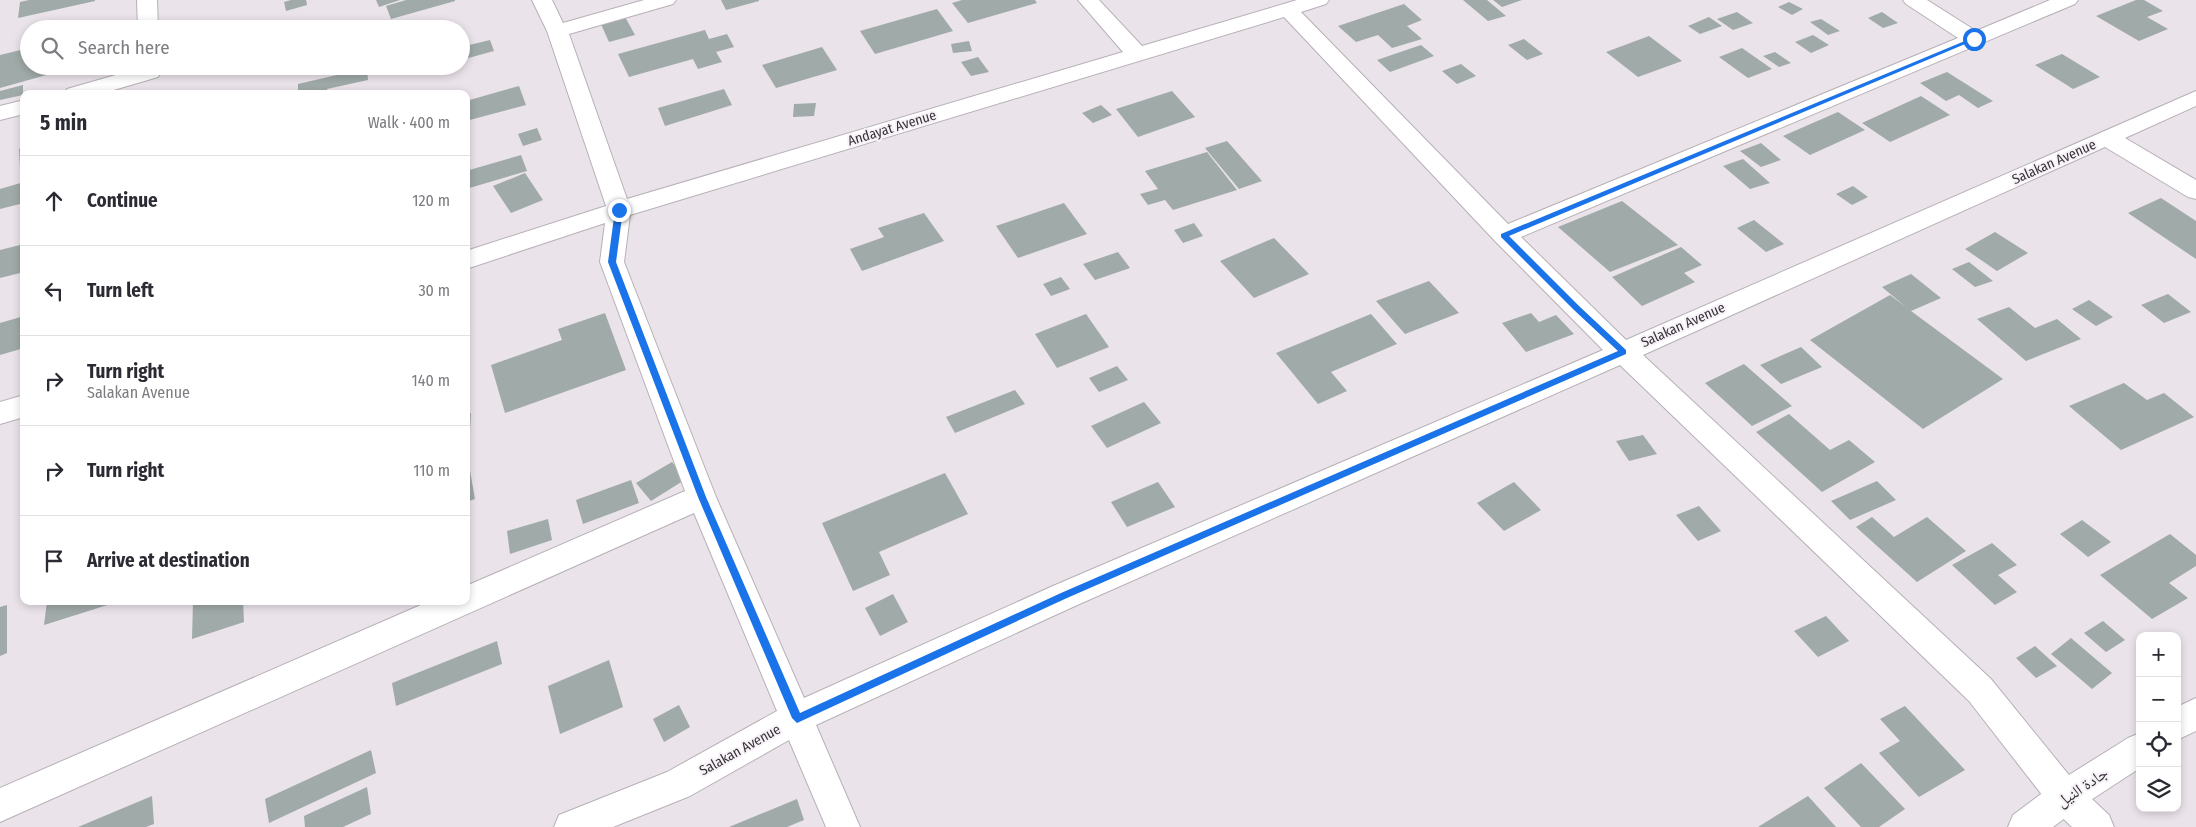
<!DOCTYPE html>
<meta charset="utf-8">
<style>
body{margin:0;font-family:"Fira Sans Condensed","Noto Naskh Arabic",sans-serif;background:#f2f2f3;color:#2b2b33}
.controls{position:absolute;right:15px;bottom:15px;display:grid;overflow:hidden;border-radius:10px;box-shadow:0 2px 8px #0003}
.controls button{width:45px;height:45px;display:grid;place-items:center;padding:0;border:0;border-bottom:1px solid #e1e1e2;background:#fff;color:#2b2b33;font:25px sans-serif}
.stop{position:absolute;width:15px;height:15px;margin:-11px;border:4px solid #1a73e8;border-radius:50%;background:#fff}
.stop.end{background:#1a73e8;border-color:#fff;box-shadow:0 1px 5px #0008}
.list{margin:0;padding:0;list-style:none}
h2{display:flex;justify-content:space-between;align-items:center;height:65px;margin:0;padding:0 20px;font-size:21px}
h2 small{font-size:16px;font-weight:400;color:#7c7c81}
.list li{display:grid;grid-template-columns:32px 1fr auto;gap:15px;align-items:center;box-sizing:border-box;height:90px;padding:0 20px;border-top:1px solid #e1e1e2}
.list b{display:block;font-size:19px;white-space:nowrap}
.list p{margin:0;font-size:16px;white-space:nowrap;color:#7c7c81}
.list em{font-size:16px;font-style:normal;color:#7c7c81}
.icon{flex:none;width:28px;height:28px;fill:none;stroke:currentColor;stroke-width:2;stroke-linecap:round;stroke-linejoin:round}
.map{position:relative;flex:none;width:2196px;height:827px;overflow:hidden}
.search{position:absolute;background:#fff;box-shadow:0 2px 8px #0003;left:20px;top:20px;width:450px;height:55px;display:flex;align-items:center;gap:12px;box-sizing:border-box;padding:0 18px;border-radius:28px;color:#7c7c81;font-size:19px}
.panel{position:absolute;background:#fff;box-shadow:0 2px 8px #0003;left:20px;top:90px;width:450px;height:515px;border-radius:10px}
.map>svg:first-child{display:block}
.building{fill:#a0aaa8}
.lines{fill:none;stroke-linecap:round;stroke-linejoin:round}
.minor-casing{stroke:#b7b0b7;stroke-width:2}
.tertiary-casing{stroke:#b7b0b7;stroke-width:2}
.minor{fill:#fff;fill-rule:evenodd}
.tertiary{fill:#fff;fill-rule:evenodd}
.route{fill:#1a73e8}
.labels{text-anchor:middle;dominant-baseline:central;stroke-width:4;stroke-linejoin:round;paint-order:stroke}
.street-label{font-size:14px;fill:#353235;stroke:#f7f1f8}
.near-street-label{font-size:16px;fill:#353235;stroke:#f7f1f8}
</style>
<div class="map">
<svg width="2196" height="827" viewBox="0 0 2196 827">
<rect width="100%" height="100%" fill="#eae3ea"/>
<g class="building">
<polygon points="29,0 95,0 95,1 18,18 20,2"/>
<polygon points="291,0 306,0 307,5 286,11 284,2"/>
<polygon points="376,0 400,0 379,7"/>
<polygon points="406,0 455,0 455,1 391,19 386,6"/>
<polygon points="721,0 759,0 759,1 726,10"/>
<polygon points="962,0 1035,0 1037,3 968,23 952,3"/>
<polygon points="1463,0 1487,0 1506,16 1488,21"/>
<polygon points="1493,0 1522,0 1502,7"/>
<polygon points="2136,0 2144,0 2163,11 2147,17 2168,29 2139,41 2096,16"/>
<polygon points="1789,2 1803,9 1792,15 1778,7"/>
<polygon points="1404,4 1422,20 1407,26 1422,39 1392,48 1378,35 1356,42 1338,26"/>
<polygon points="937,9 953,31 875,54 860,31"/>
<polygon points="1737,12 1753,23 1733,30 1717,19"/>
<polygon points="1882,12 1898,23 1883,28 1868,18"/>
<polygon points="624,15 635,35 609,42 600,22"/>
<polygon points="1709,17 1722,26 1700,34 1688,26"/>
<polygon points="1821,19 1840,31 1828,35 1810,22"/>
<polygon points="705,30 709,39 727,34 734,47 716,52 722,62 698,69 693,59 629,77 618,54"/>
<polygon points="1813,35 1829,45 1811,53 1795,42"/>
<polygon points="1649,36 1682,61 1638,77 1606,52"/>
<polygon points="1524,39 1543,54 1527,60 1508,45"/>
<polygon points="490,40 494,51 461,60 461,47"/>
<polygon points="969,41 972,51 953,53 951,44"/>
<polygon points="1421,45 1434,56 1390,72 1377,60"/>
<polygon points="822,47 837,70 776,88 762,65"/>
<polygon points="29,48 29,66 75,67 0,88 0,55"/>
<polygon points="1742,48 1772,69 1748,78 1719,57"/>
<polygon points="1775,52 1791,63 1779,67 1763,56"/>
<polygon points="2062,54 2100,77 2073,89 2035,65"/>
<polygon points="978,57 989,72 971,76 961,62"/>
<polygon points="1461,64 1476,76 1457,84 1442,71"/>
<polygon points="367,68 368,80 327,89 328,94 298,94 298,84"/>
<polygon points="1947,72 1993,101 1978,108 1959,95 1946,101 1920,83"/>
<polygon points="23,85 23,95 0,100 0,91"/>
<polygon points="519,86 526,105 466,121 466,101"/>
<polygon points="724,89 732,105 665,126 658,108"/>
<polygon points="1172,91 1195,117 1138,137 1116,109"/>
<polygon points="1921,96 1950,115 1890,142 1862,123"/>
<polygon points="816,103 814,116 793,117 794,104"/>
<polygon points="1101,105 1112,115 1093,123 1082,113"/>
<polygon points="1838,112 1865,130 1810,155 1783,136"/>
<polygon points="537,128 542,140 523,146 518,134"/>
<polygon points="1227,141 1262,181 1239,189 1205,148"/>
<polygon points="1761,143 1781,160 1761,167 1740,151"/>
<polygon points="24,147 24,165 20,166 19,149"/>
<polygon points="1207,152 1237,190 1173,210 1165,200 1148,205 1140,194 1158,189 1145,171"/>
<polygon points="521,155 527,171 466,189 466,171"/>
<polygon points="1743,159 1770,183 1750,189 1723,166"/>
<polygon points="525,173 543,200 511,213 493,186"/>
<polygon points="24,182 24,203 0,209 0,189"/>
<polygon points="1853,186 1868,197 1852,205 1836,194"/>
<polygon points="2161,198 2196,221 2196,259 2128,213"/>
<polygon points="1622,201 1678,245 1610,272 1558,227"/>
<polygon points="1064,203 1087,234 1018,258 996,226"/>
<polygon points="924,213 944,241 862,271 850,249 884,237 878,228"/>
<polygon points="1754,220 1784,244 1766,252 1737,228"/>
<polygon points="1194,223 1203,236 1183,243 1174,230"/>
<polygon points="1995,232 2028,253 1997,271 1965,249"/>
<polygon points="1274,238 1309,274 1254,298 1220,261"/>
<polygon points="24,244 24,272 0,278 0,250"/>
<polygon points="1681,247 1702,265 1684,273 1695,282 1642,306 1612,277"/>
<polygon points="1118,252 1130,268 1095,280 1083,264"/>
<polygon points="1969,262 1993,281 1975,287 1952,269"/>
<polygon points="1911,274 1941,298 1911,311 2003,379 1923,429 1810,340 1890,295 1906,307 1882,287"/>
<polygon points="1061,277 1070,289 1051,296 1043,284"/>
<polygon points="1429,281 1459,313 1405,334 1376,301"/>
<polygon points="2168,294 2191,312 2164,323 2141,305"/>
<polygon points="2089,300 2113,317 2096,326 2072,309"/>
<polygon points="2009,307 2035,328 2057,319 2081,339 2026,361 1977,319"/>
<polygon points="605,313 626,370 505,413 491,365 562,340 558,329"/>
<polygon points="1531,313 1539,322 1556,315 1574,334 1526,352 1502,323"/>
<polygon points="1086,314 1109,347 1057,368 1035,334"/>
<polygon points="1371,314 1397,344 1331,372 1347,391 1318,404 1276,353"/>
<polygon points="24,316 24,348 0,355 0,323"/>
<polygon points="1801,347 1822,367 1781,384 1760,365"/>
<polygon points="1744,364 1792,406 1752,426 1705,383"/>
<polygon points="1117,366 1128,380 1099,392 1089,378"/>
<polygon points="2124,383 2147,400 2164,393 2194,417 2121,450 2069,406"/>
<polygon points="1015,390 1025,404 955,433 946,417"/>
<polygon points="1144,402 1161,423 1107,448 1091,426"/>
<polygon points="471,413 470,432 466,433 466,414"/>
<polygon points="1789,414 1830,450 1849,440 1875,462 1822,492 1756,432"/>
<polygon points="1643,435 1657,454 1629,461 1616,441"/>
<polygon points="467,454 475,499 466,502 466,455"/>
<polygon points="672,462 686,479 651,501 636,483"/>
<polygon points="945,473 968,514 879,552 890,575 853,591 822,523"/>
<polygon points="631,480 639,503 583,524 576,500"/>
<polygon points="1877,481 1896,500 1850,520 1831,501"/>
<polygon points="1158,482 1175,507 1127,527 1111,502"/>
<polygon points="1514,482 1541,510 1504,531 1477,503"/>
<polygon points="1699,506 1721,531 1698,541 1676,515"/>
<polygon points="1872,517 1894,537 1927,517 1966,551 1917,582 1856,527"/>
<polygon points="548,519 552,540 510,554 507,531"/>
<polygon points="2082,520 2111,542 2088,557 2060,534"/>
<polygon points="2170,534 2196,555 2196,566 2169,583 2188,598 2152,619 2100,575"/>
<polygon points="1992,543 2017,565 1998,575 2017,592 1995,605 1952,565"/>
<polygon points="893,594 908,622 880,636 865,608"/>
<polygon points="47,601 117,601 117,602 44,625"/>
<polygon points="193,601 243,601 244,622 192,639"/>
<polygon points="7,605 7,653 0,656 0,607"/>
<polygon points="1826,616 1849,641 1818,657 1794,631"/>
<polygon points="2103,621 2125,640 2106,652 2084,633"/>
<polygon points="2071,638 2112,673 2092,689 2051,654"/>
<polygon points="497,641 502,664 396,706 392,683"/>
<polygon points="2035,646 2057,666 2036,678 2016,658"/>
<polygon points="609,660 623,707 560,734 548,686"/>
<polygon points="679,705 690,727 664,742 653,719"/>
<polygon points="1905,706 1965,770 1919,797 1879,753 1900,741 1880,719"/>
<polygon points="371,750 376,773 269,823 265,799"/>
<polygon points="1861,763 1905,809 1879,827 1861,827 1824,788"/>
<polygon points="367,787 371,814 343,827 305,827 304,816"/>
<polygon points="152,796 154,824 146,827 78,827"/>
<polygon points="1808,796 1836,827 1758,827"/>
<polygon points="797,799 804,820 787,827 729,827"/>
</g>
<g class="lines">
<defs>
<g id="minor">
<polygon points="137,0 157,0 158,29 138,29"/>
<path d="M532 0H552L563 23 644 0H676L673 4 569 34 627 199 1123 52 1078 0H1099L1142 46 1297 0H1329L1326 4 1301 12 1508 224 1958 38 1906 4 1903 0H1927L1976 31 2050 0H2078L2075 4 1521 237 1626 340 2196 91V106L2125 138 2196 180V199L2188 197 2105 147 1643 355 1991 679 2077 785 2109 815 2114 827H2072L2053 809 1969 701 1620 365 1075 606 816 725 860 827H826L789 740 690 796 613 827H554L559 815 667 772 777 711 694 513 0 822V788L430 601H466V586L685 491 600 262 605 223 466 269V251L606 206 547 31ZM1284 17 1495 241 1603 350 1053 586 804 698 716 497 624 262 630 215Z"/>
<polygon points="147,66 158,67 161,72 158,77 100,94 64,94 67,89"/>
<polygon points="24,100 24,114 0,120 0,106"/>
<polygon points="24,395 24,417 0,424 0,402"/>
</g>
<g id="tertiary">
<polygon points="2196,698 2196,731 2177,740 2177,707"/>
<polygon points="2140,733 2140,768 2077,809 2053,827 2008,827 2013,815 2053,785 2128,738"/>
</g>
</defs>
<use href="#minor" class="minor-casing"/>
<use href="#tertiary" class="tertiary-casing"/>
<use href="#minor" class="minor"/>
<use href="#tertiary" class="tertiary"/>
</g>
<polygon class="route" points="1972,38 1977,39 1509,236 1579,306 1626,350 1626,354 1067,598 797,723 792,718 698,497 608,262 615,210 619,207 623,210 616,262 706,497 800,713 1061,593 1618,351 1574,310 1501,237 1501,234"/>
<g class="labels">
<g class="street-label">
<text transform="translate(892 128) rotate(-17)">Andayat Avenue</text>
<text transform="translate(2054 162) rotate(-24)">Salakan Avenue</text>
<text transform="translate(1683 325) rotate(-24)">Salakan Avenue</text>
<text transform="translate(740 750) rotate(-29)">Salakan Avenue</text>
</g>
<g class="near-street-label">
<text transform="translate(2082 787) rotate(-34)">جادة النيل</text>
</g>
</g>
</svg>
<div class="controls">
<button>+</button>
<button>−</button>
<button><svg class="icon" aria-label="locate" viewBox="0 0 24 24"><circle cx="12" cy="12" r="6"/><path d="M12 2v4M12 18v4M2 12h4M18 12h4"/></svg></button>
<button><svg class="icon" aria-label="layers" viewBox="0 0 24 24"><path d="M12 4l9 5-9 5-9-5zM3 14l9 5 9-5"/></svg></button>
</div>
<div class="stop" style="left:1974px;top:39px"></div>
<div class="stop end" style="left:619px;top:210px"></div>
<div class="search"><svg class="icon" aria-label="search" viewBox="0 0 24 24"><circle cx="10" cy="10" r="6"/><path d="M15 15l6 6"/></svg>Search here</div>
<section class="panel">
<h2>5 min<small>Walk · 400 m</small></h2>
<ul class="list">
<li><svg class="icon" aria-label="ahead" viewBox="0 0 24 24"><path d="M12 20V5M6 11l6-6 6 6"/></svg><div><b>Continue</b></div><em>120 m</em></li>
<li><svg class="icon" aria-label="left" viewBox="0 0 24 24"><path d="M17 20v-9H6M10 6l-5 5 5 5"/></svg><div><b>Turn left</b></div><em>30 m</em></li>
<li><svg class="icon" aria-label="right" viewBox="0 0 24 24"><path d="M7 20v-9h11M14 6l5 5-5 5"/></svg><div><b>Turn right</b><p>Salakan Avenue</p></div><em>140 m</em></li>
<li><svg class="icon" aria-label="right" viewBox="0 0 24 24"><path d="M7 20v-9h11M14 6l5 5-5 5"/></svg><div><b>Turn right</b></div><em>110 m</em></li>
<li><svg class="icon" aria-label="arrive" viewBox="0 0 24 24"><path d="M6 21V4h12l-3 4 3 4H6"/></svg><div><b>Arrive at destination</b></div></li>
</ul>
</section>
</div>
